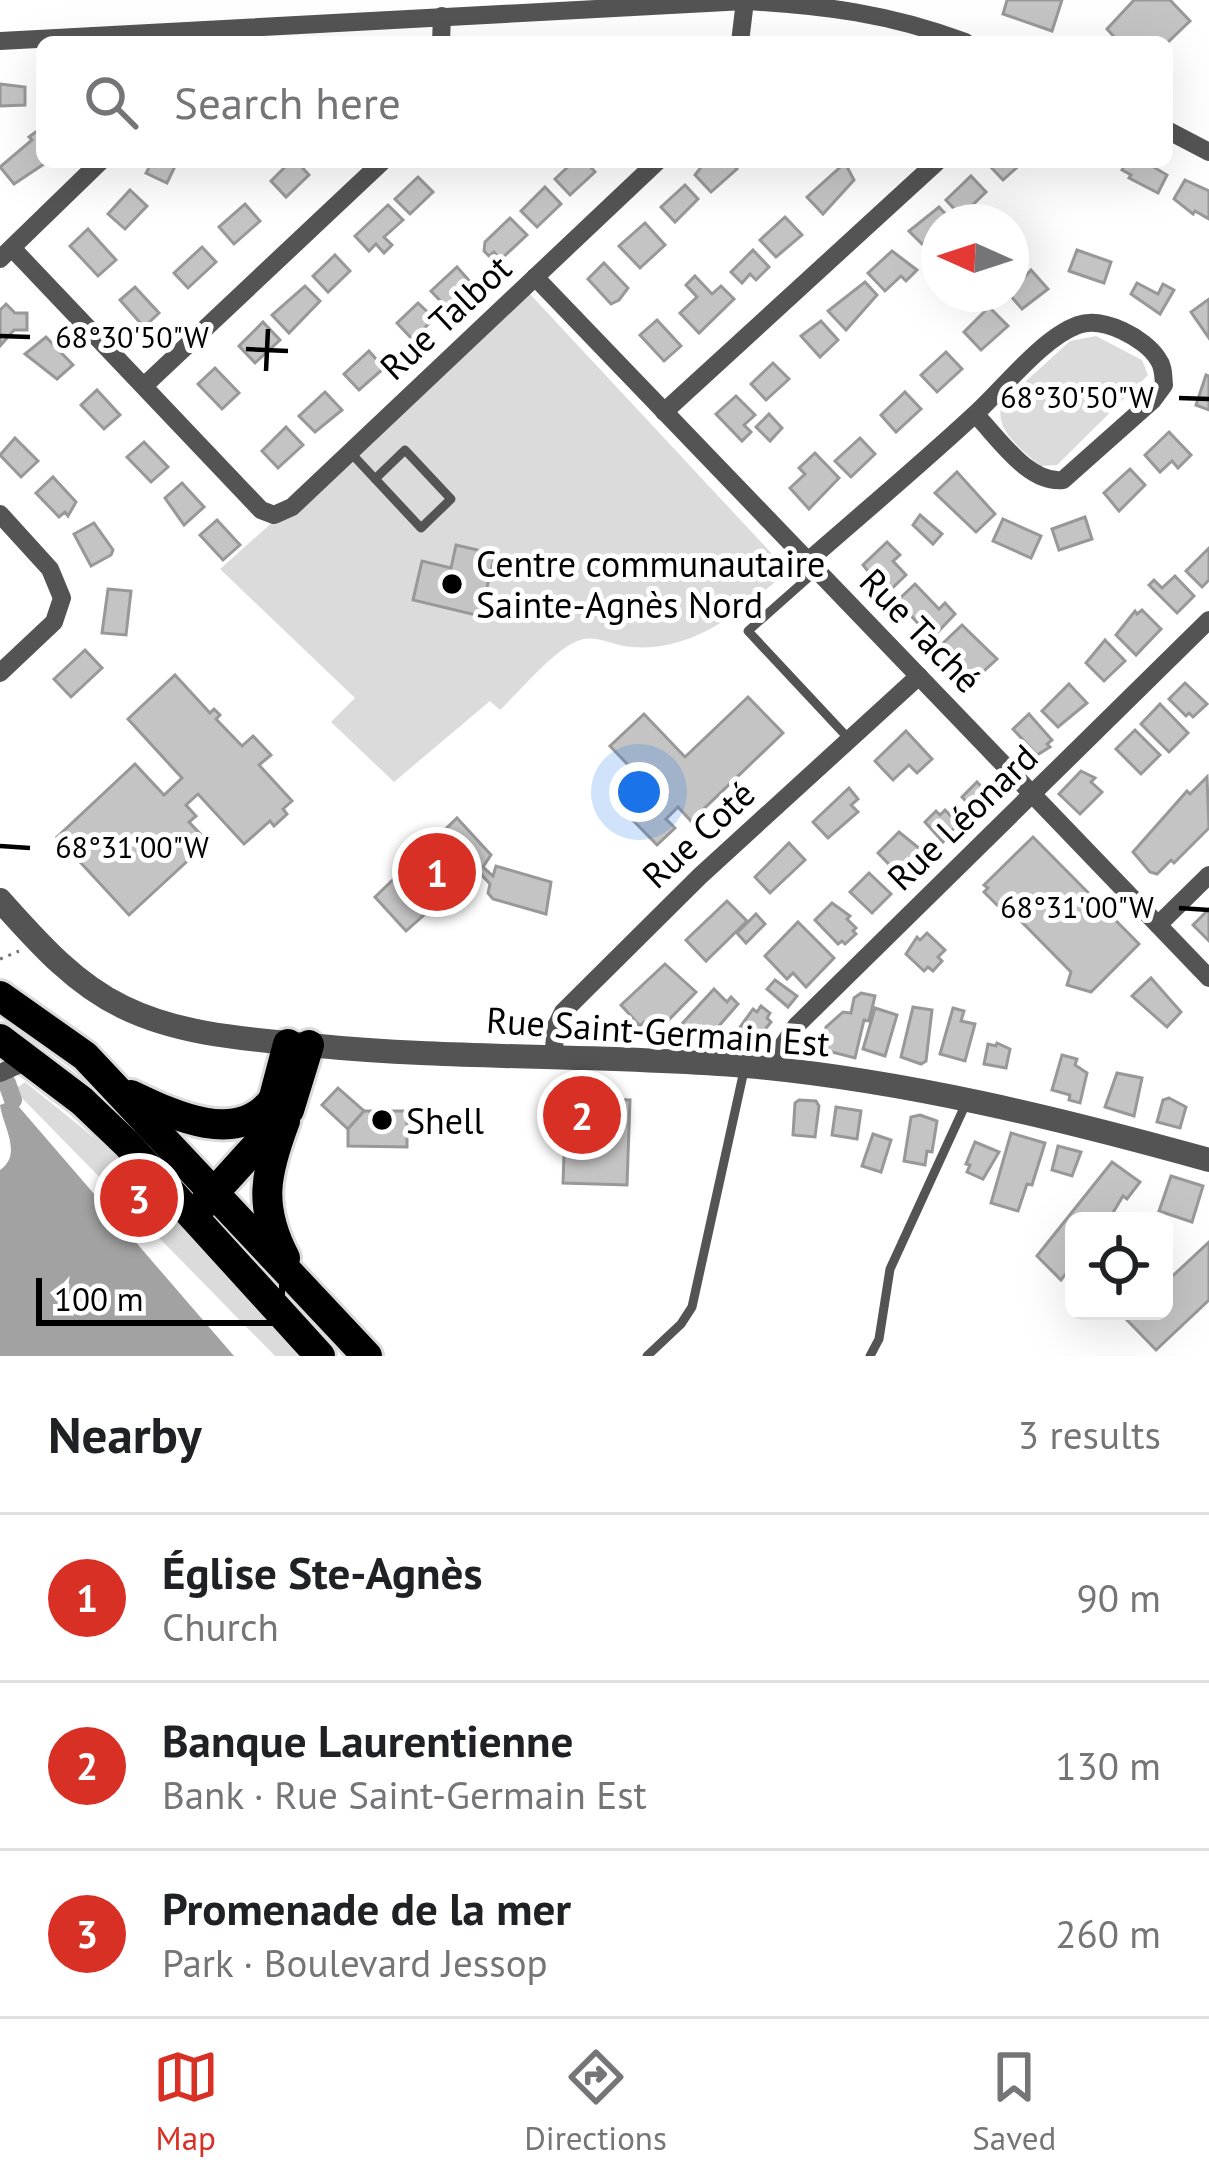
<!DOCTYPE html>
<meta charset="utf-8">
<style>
body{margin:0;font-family:"PT Sans",sans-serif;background:#f6f6f6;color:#202124}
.controls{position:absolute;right:36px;bottom:36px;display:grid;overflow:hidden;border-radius:18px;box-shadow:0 12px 48px #0002}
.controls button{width:108px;height:108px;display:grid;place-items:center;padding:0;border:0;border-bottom:3px solid #e0e0e0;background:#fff;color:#202124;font:60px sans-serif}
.compass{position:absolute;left:921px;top:204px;width:108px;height:108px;border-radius:50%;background:#fff;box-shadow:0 12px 48px #0002;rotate:273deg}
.scale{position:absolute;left:36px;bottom:30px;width:249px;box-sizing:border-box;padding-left:12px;border:6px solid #000;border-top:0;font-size:33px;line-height:42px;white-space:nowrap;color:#000;-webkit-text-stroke:9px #fff;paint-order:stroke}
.you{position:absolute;left:639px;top:792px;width:42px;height:42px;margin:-30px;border:9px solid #fff;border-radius:50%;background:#1a73e8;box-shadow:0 0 0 18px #1a73e833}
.badge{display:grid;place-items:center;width:78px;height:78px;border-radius:50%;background:#d93025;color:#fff;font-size:39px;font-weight:700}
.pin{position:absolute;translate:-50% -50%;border:6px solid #fff;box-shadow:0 3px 12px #0006}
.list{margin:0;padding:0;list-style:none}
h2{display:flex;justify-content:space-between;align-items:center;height:156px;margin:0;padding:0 48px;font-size:51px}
h2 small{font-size:39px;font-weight:400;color:#757577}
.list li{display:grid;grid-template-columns:78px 1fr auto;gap:36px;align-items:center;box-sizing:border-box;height:168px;padding:0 48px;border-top:3px solid #e0e0e0}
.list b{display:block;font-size:45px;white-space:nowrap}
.list p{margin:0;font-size:39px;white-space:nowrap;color:#757577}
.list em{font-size:39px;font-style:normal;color:#757577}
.icon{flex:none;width:66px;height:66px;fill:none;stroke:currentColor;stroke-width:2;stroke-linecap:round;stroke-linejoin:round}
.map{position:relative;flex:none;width:1209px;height:1356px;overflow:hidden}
.search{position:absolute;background:#fff;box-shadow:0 12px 48px #0002;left:36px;right:36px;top:36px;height:132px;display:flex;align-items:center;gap:30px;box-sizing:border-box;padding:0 42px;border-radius:18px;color:#757577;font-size:45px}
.sheet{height:660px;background:#fff}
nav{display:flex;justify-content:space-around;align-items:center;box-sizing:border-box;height:168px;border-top:3px solid #e0e0e0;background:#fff;font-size:33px;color:#757577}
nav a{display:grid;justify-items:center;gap:6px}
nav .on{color:#d93025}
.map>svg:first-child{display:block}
.green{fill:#dbdbdb}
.water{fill:#a2a2a2}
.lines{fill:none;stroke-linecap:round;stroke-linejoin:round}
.canal{stroke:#a2a2a2;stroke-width:18}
.building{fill:#c4c4c4;stroke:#989898;stroke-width:3}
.primary-casing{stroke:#dbdbdb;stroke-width:36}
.path{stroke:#767676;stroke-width:3;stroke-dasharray:3 6;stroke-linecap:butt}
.service{stroke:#545454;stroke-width:9}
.minor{stroke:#545454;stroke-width:18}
.tertiary{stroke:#545454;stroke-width:24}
.primary{stroke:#000;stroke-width:30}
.ticks{fill:none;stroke:#000;stroke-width:4.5}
.poi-dot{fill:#000;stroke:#fff;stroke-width:4.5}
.labels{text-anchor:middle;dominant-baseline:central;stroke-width:10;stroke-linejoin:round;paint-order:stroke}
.street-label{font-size:36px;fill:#000;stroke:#fff}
.poi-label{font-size:36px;fill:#000;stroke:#fff;text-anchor:start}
.ticks-label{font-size:30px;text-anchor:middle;fill:#000;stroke:#fff;stroke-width:10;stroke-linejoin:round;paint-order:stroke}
</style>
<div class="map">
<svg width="1209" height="1356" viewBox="0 0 1209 1356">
<rect width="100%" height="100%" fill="#fff"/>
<g class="green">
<path d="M529 293 788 571C743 609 695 652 632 647 613 646 595 633 577 641 553 651 520 691 500 710L490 701 394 782 331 722 355 698 220 569Z"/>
<path d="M1096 336 1142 360 1148 375 1057 465 1040 466C1022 450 991 428 1003 402L1070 341Z"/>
<polygon points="25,1082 112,1152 304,1356 275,1356 14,1090"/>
</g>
<path class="water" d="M13 1100 234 1356H0V1170C23 1154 3 1127 0 1105Z"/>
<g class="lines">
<polyline class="canal" points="7,1083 13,1100"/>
</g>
<g class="building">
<polygon points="1007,0 1062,0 1052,31 1003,14"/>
<polygon points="1170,0 1190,21 1167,43 1119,42 1107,29 1134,0"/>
<polygon points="0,84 25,87 25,105 0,106"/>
<polygon points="37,131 42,137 44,164 14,184 0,167 32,140 29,137"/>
<polygon points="152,162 177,162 167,183 146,173"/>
<polygon points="290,162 297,162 309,175 286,197 271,181"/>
<polygon points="573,162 586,162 595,172 570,195 555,179"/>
<polygon points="705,162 730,162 737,169 711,192 695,175"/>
<polygon points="986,162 1023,162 1003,180"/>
<polygon points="1126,162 1145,162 1167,175 1158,193 1129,178 1131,175 1122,170"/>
<polygon points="845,163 854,180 823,214 807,197"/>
<polygon points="971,176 986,192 961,216 946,200"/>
<polygon points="418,177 433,192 410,214 395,199"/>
<polygon points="1185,180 1209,191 1209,219 1195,211 1193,214 1174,199"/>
<polygon points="685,185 698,199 675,222 661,207"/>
<polygon points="545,187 561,204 537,227 521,211"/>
<polygon points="130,190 147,206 125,229 108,214"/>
<polygon points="245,204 260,221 234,244 219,227"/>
<polygon points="388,205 403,220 384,237 392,245 384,253 376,244 369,251 355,236"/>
<polygon points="939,207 953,222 939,222 939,245 931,236 922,244 909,231"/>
<polygon points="785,217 802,235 776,257 760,240"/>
<polygon points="510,218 527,235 500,260 494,252 489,256 484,251 485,242"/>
<polygon points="645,223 665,245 640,268 619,246"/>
<polygon points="88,229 116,260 98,276 70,246"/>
<polygon points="202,247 216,262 188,288 174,273"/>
<polygon points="753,250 769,267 756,280 750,274 742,283 731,272"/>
<polygon points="1077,250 1111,262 1104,283 1069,271"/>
<polygon points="892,251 917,270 906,281 901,276 885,291 868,273"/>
<polygon points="335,255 350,271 328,292 313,276"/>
<polygon points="604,263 628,288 619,300 611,304 588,279"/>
<polygon points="457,267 473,285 448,309 431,291"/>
<polygon points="1031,270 1048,289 1022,309 1009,294"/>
<polygon points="695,276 712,294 721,286 734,299 699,333 680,313 697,297 686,285"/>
<polygon points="865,282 877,295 846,330 828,311"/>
<polygon points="1137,283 1158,294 1163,284 1174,290 1160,314 1131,294"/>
<polygon points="305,286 320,301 289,333 272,315"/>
<polygon points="135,287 159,313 144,327 120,300"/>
<polygon points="1209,299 1209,338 1191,312"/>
<polygon points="418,303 434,318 413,340 397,323"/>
<polygon points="6,304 15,313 27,313 27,330 14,330 0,346 0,310"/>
<polygon points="989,307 1008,326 981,350 964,332"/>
<polygon points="657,320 681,346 664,361 640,335"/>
<polygon points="821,321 838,340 820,357 801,336"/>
<polygon points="263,322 280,340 255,363 239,346"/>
<polygon points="46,337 73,365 57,379 25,354"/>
<polygon points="369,351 384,368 359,390 344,374"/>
<polygon points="946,352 962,369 937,392 921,375"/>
<polygon points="773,363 789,379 766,400 751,384"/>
<polygon points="215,368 239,393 222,409 198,384"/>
<polygon points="1206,375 1209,376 1209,410 1196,405"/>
<polygon points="97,390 120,415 104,429 81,405"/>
<polygon points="325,392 342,410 315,432 299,416"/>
<polygon points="905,392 921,409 896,432 881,415"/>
<polygon points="736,396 755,415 744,425 751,432 742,441 716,414"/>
<polygon points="769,414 782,428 770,441 756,427"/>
<polygon points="286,427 303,445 278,468 262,451"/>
<polygon points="1169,432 1191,455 1178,468 1172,461 1160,472 1145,455"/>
<polygon points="15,438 38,461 21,477 0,455"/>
<polygon points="860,438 875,454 851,477 835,461"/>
<polygon points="144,442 168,467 151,482 127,457"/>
<polygon points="815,453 839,478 809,509 790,488 805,474 799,468"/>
<polygon points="1130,469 1145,485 1119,511 1104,493"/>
<polygon points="957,472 995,514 976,532 935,493"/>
<polygon points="53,477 76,502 68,516 65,512 59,517 36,493"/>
<polygon points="182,483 204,507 184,525 165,498"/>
<polygon points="920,515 942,534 933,544 913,525"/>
<polygon points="1085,517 1092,539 1059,550 1052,529"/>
<polygon points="1003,519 1041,536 1031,558 993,541"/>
<polygon points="217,520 240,545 223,560 200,535"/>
<polygon points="94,523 113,550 111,555 91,566 74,534"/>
<polygon points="887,542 900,555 893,561 906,575 886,594 863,565"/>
<polygon points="456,545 495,554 480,616 413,600 422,561 451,568"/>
<polygon points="1209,548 1209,580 1202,587 1186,571"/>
<polygon points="1175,576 1194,596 1177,613 1149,585 1154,580 1162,588"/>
<polygon points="915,584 939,609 945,603 955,614 932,638 897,601"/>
<polygon points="108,589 131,591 126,635 102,633"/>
<polygon points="1142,610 1161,629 1136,655 1116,635 1135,611 1137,614"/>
<polygon points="962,625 997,659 974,680 942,644"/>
<polygon points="1105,640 1125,661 1104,681 1086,663"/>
<polygon points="85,650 102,668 71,697 54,679"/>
<polygon points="175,675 210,713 214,709 220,715 216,719 242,746 253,736 271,755 259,765 292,801 283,809 287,814 274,826 270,821 244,844 198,794 186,805 196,816 189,822 208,842 129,915 57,837 135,764 164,795 182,778 128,719"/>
<polygon points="1185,683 1207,704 1193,717 1189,713 1186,716 1169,699"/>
<polygon points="1069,684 1087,703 1058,727 1042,711"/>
<polygon points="748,697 783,733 691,821 678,807 666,819 675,828 657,845 617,804 631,790 635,794 639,790 655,807 668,795 661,788 655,793 610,746 644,714 685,757"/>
<polygon points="1160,704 1188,733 1169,752 1141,724"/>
<polygon points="1029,714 1052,740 1047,744 1050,747 1037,755 1013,729"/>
<polygon points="1135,730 1160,755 1141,774 1116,749"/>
<polygon points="906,731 932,759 917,773 909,765 893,780 875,761"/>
<polygon points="1081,771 1095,778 1091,782 1102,792 1080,814 1059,794"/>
<polygon points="1207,777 1209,828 1174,863 1171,860 1157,874 1150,872 1133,852 1187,791 1190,794"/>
<polygon points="977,782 991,797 981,811 976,811 962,797"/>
<polygon points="849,788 858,799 851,805 858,812 828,838 813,822"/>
<polygon points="945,810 958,823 943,842 925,822 936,811 940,815"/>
<polygon points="457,818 491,855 483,867 493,876 496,866 551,882 546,914 493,899 488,893 490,884 476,869 406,931 375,897"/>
<polygon points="899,832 930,857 905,881 878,853"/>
<polygon points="1033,837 1139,944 1091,992 1067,985 1071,972 1008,908 1004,912 984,892 988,888 984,885"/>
<polygon points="789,843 805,860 770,893 755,877"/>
<polygon points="869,873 891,894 872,913 850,892"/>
<polygon points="727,901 747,921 706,961 686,940"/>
<polygon points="832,903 850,916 847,919 856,928 853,931 856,934 845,944 842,941 838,944 815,920"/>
<polygon points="1209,909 1209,941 1193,925"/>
<polygon points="756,914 765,924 746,943 737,933"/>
<polygon points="798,922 834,958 806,987 793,973 787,979 765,956"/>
<polygon points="927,933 945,950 938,957 942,961 933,971 928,967 924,971 906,954 917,937 920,940"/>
<polygon points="665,964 696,992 655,1034 644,1022 640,1026 621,1005"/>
<polygon points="1151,978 1181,1012 1167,1027 1132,996"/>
<polygon points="775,980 797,996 788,1007 767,989"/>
<polygon points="714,989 727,1002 731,997 738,1004 705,1042 702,1039 698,1043 678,1028"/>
<polygon points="861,993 875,996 869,1021 864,1020 855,1058 824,1050 821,1045 826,1027 843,1012 851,1013 854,998"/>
<polygon points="761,1006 770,1013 767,1018 771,1022 755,1042 738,1030 753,1009 757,1012"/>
<polygon points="913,1007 932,1010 926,1061 921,1064 901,1057"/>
<polygon points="875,1008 897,1015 885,1056 863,1049"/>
<polygon points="953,1008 964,1011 961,1021 975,1024 965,1061 940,1054"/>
<polygon points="997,1043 1010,1049 1006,1068 984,1064 988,1044 996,1046"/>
<polygon points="1062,1055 1077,1059 1075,1065 1087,1073 1080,1103 1069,1100 1070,1095 1052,1090"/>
<polygon points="1117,1073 1142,1078 1134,1116 1105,1107"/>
<polygon points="338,1088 364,1111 348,1129 322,1105"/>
<polygon points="566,1098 630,1100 627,1185 563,1183"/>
<polygon points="1169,1098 1186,1107 1180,1128 1157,1122 1163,1100"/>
<polygon points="799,1100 816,1101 819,1106 815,1137 793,1135 795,1103"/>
<polygon points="836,1107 861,1111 857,1139 832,1135"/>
<polygon points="364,1111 407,1111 407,1147 348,1146 348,1129"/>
<polygon points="920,1115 937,1121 932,1152 927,1151 925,1165 904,1161 911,1117"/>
<polygon points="1011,1133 1045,1143 1032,1185 1027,1184 1018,1211 991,1203"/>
<polygon points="873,1134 891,1140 881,1172 862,1166"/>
<polygon points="975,1142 999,1152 983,1179 967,1172 970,1165 966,1164"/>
<polygon points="1058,1146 1081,1152 1072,1176 1052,1170"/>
<polygon points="1112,1162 1140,1182 1127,1199 1123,1196 1108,1221 1074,1221 1074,1263 1061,1280 1037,1256"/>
<polygon points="1171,1176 1203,1186 1192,1222 1159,1211"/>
<polygon points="1209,1242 1209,1300 1156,1350 1127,1320 1136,1311 1164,1311 1164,1284"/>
</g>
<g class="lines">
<defs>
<g id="primary">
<polyline points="0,996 85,1056 367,1356"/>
<polyline points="0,1039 82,1101 127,1144 320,1356"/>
<path d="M131 1095C173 1115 238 1147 273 1100"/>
<polyline points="274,1097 288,1044"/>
<path d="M285 1121C265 1174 258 1206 285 1258"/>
<polyline points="201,1207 289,1110 309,1045"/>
</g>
</defs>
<use href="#primary" class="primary-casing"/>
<polyline class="path" points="0,959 19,951"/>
<g class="service">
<polyline points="350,452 421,528 451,499 405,450 375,479"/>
<polyline points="817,570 748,631 849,739"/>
<polyline points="647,1356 681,1324 692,1307 745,1066"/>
<polyline points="870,1356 879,1339 890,1269 967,1101"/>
</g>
<g class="minor">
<path d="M0 41 745 1C822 5 892 14 965 42"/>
<polyline points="441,42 442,16"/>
<polyline points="740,42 745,1"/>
<polyline points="1167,130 1209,152"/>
<polyline points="12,248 261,510 274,515 292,507 657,162"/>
<polyline points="0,259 100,162"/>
<polyline points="535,277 1209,978"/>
<polyline points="145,385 382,162"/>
<polyline points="664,412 937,162"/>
<polyline points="0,514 50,569 62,598 54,622 0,673"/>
<path d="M808 561C864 512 920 465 974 415 1003 389 1042 338 1078 325 1103 316 1145 338 1158 359 1164 367 1163 376 1164 385L1153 400 1063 480C1028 484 998 437 975 414"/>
<polyline points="1158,925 1209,875"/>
<polyline points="553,1060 556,1026 563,1012 700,876 919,676"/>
<polyline points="777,1071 783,1045 796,1026 1209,620"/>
<polyline points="0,1073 29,1060"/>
</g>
<path class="tertiary" d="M0 900C36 940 73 983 123 1007 180 1035 247 1039 309 1045 454 1060 601 1054 746 1066 903 1080 1058 1118 1209 1160"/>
<use href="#primary" class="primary"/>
</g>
<path class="ticks" d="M0 336 30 337M246 349 288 351M266 371 268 329M1179 398 1209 399M0 846 30 848M1179 908 1209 910"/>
<g class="poi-dot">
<circle cx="452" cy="584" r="12"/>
<circle cx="382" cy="1120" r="12"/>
</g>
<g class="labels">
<g class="street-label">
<text transform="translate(445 317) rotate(-43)">Rue Talbot</text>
<text transform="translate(921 630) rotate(46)">Rue Taché</text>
<text transform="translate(962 817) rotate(-44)">Rue Léonard</text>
<text transform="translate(698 834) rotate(-43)">Rue Coté</text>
<text transform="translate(658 1031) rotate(4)">Rue Saint-Germain Est</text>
</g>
<g class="poi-label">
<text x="476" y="563">Centre communautaire<tspan x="476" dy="41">Sainte-Agnès Nord</tspan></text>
<text x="406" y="1120">Shell</text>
</g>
</g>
<g class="ticks-label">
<text x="132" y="348">68°30'50"W</text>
<text x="1077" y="408">68°30'50"W</text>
<text x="132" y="858">68°31'00"W</text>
<text x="1077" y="918">68°31'00"W</text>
</g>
</svg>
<div class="controls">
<button><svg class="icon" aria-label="locate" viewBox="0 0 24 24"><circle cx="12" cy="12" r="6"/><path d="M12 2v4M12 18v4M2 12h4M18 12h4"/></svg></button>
</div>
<svg class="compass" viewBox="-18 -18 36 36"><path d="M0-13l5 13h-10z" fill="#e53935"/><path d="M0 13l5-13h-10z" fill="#757577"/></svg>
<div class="scale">100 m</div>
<div class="you"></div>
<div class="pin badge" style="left:437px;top:872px">1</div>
<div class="pin badge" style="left:582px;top:1115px">2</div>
<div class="pin badge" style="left:139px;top:1198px">3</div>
<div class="search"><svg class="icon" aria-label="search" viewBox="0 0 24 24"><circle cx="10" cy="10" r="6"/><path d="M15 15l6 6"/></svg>Search here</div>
</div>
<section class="sheet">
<h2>Nearby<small>3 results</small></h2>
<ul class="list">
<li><span class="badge">1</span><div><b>Église Ste-Agnès</b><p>Church</p></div><em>90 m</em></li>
<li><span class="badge">2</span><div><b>Banque Laurentienne</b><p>Bank · Rue Saint-Germain Est</p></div><em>130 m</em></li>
<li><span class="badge">3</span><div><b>Promenade de la mer</b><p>Park · Boulevard Jessop</p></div><em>260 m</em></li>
</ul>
</section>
<nav>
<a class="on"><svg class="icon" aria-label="map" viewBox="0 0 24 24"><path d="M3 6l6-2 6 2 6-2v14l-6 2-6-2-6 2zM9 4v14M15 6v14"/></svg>Map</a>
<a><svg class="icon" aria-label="directions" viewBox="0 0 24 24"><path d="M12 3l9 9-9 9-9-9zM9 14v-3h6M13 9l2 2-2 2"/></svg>Directions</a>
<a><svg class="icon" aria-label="saved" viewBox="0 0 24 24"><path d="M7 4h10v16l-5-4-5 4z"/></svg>Saved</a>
</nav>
